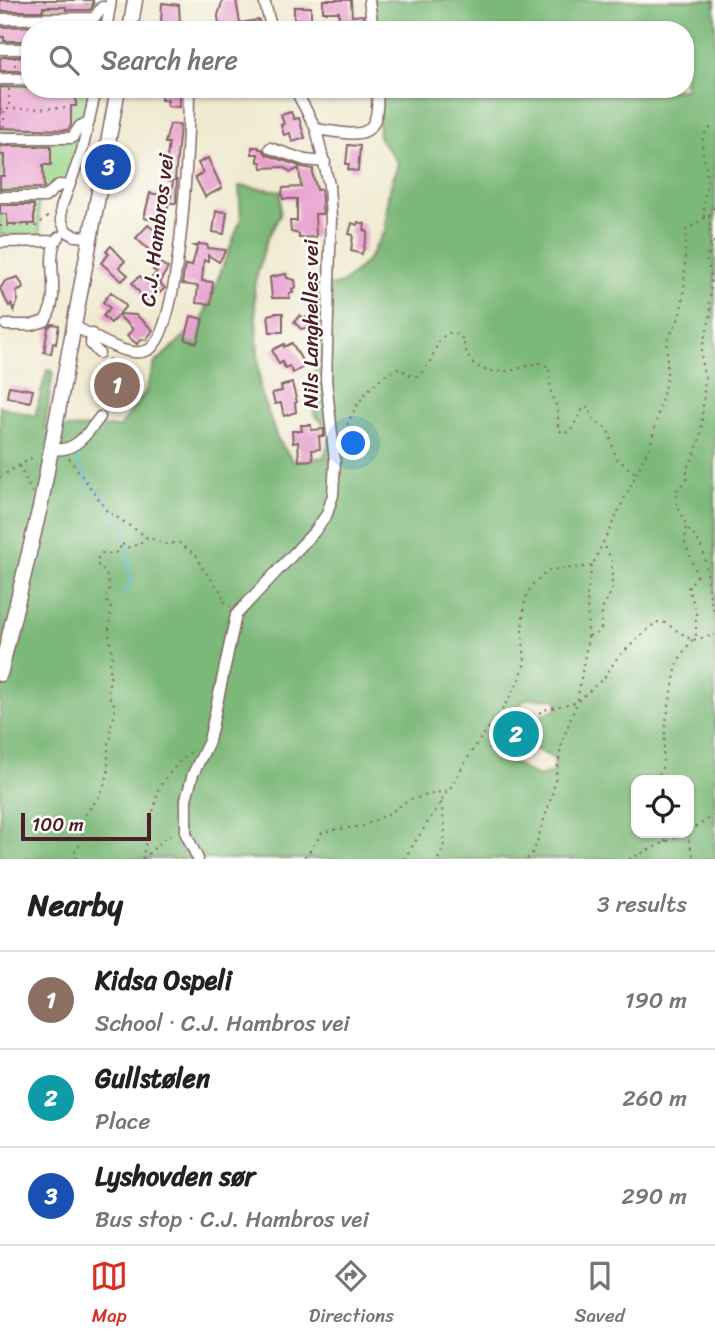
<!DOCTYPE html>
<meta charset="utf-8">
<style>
body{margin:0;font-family:Sriracha,sans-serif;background:#f6f6f6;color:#222}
.controls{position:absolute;right:21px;bottom:21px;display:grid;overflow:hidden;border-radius:14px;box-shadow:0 2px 5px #0004}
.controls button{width:63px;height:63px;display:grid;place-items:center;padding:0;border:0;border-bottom:2px solid #e0e0e0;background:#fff;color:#222;font:35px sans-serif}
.scale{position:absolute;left:21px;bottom:18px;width:130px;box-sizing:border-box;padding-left:7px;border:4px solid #4a1f2b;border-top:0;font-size:19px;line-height:24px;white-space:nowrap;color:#4a1f2b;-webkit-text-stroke:5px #fdfcf7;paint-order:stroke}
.you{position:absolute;left:354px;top:444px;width:24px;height:24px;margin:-18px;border:5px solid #fff;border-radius:50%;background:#1a73e8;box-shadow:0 0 0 10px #1a73e833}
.badge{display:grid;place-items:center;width:46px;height:46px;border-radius:50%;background:#d93025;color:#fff;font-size:23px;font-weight:700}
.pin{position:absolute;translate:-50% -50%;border:4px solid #fff;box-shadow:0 2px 7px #0006}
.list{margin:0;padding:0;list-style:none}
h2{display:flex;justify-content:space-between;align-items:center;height:91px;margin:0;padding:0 28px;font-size:30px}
h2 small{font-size:23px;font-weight:400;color:#767676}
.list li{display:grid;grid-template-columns:46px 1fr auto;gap:21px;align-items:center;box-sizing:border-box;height:98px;padding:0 28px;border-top:2px solid #e0e0e0}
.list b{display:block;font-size:26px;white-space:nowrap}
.list p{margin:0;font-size:23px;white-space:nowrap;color:#767676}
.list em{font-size:23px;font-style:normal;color:#767676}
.icon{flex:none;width:38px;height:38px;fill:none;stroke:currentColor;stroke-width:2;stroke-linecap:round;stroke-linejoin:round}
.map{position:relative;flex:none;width:715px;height:859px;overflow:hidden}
.search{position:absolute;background:#fff;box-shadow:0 2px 5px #0004;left:21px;right:21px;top:21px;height:77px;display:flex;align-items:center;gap:18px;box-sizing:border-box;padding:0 24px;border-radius:28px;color:#767676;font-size:26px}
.sheet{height:385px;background:#fff}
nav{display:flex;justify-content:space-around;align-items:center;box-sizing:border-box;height:98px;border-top:2px solid #e0e0e0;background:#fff;font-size:19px;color:#767676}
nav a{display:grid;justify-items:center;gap:4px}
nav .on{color:#d93025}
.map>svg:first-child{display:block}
.green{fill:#9ad78c;stroke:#727b5c;stroke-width:2}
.forest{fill:#7bb878;stroke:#626c52;stroke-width:2;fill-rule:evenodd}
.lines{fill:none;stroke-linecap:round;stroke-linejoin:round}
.stream{stroke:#50bacd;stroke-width:2.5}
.building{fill:#e7a0cf}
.minor-casing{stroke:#846665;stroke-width:13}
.major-casing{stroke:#846665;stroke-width:17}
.path{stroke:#846665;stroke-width:2;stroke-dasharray:2 5;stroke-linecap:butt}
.minor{stroke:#fff;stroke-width:10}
.major{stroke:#fff;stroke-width:14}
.labels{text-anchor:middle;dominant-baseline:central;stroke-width:5;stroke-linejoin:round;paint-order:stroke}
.street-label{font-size:21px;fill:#4a1f2b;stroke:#fdfcf7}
</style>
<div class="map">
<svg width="715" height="859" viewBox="0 0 715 859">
<rect width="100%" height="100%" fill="#fdfcf7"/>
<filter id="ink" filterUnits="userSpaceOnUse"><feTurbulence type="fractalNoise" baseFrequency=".0143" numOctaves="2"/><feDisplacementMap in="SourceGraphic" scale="14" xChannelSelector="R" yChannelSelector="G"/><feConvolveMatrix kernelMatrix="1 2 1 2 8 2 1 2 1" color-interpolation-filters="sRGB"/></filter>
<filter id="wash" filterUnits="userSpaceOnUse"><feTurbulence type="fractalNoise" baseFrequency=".00686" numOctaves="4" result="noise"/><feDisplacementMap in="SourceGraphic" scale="28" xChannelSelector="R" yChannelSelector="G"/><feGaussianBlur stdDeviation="1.57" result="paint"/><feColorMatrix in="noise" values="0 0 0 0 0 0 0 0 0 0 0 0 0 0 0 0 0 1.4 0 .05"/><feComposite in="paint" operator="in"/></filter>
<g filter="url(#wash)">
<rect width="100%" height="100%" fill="#f0ead1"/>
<polygon class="green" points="0,0 106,0 101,30 30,30 30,89 91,89 70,176 62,187 38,200 40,235 0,235"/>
<path class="forest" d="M373 0H715V859H0V406L35 416 47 370 53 371 45 428 120 427 145 392 155 363 202 320 241 219 239 186 281 191 280 215 267 239 254 286 260 389 277 438 293 461 324 457 332 432 314 414 315 312 319 288 343 283 367 261 385 231 388 196 398 163 379 137 377 89H685V30H374ZM555 698 559 708 534 717 529 746 555 759 553 772 538 777 503 757V723L525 699ZM636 780H689V833H636Z"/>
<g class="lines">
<polyline class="stream" points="85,443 75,456 89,483 105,498 114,516 126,530 131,584 124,592"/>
</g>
<g id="blocks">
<g class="building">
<polygon points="0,0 93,0 93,6 90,10 66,10 66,7 43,7 43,11 0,11"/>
<polygon points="223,0 236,0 240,23 259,20 260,29 223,30 224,24 219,25 218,15"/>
<polygon points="323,0 351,0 352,16 363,15 362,30 344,30 344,25 339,25 339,12 323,12"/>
<polygon points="162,3 179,5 180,25 161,23"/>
<polygon points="294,7 311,7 311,28 300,28 300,19 294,19"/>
<polygon points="43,26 43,30 30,30 30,41 4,41 4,37 0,37 0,27"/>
<polygon points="4,57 30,57 30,71 0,71 0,58"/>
<polygon points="0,87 76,89 76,106 71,106 71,125 68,130 0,128"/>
<polygon points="162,89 180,89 180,107 167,106 168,100 161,100"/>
<polygon points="291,112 294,119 299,118 305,138 292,142 290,133 284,135 281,125 284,124 281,115"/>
<polygon points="170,124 180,125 175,180 177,180 176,203 170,203 173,181 164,180 169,143 165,143"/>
<polygon points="348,145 360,146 358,171 348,170 349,164 346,164"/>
<polygon points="0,146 51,146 51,165 43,165 44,188 0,189 0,176 4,176 4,155 0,155"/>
<polygon points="252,147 259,147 259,149 262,149 267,155 302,167 313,169 313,176 317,190 321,189 323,214 315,214 316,237 299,238 299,234 291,232 290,221 297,221 297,199 283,199 282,193 283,188 301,187 299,168 291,172 283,167 262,168 261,162 258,162 258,154 252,154"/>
<polygon points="208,158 222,188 205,197 195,177 203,173 198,163"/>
<polygon points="150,193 170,197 164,223 144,218"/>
<polygon points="0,205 34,205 34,224 7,224 7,214 0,214"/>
<polygon points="216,211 227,212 224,234 213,232"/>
<polygon points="358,222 365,224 364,230 368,232 362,254 351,251 353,235 349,234 352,223 357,225"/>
<polygon points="148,225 164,238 151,252 136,238"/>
<polygon points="199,244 207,245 208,248 226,250 219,262 208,255 208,261 204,260 202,281 213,282 211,304 196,303 198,286 182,284 185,265 192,266 197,248 194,246 198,246"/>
<polygon points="111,246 125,261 119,267 128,275 122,281 101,263 109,254 106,251"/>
<polygon points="159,262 168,268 159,283 165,288 153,299 145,300 132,283 140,276 147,283 157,272 153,270"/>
<polygon points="286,274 287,278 295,280 296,287 292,289 293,293 289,293 289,298 272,298 270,277"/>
<polygon points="18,277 24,288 16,292 18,300 14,311 11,304 9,306 0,289 5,281"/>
<polygon points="111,292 126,306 119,314 136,315 153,330 146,340 141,339 137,344 127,336 133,329 118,315 111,323 103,316 110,308 103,302"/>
<polygon points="275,313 283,313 283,332 270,332 268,315"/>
<polygon points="300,315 303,318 320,315 320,325 301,329 294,322"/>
<polygon points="191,316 203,319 197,343 185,340"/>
<polygon points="52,324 59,325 56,344 53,343 51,354 44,352 48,328"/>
<polygon points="292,343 305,366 293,373 289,366 285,368 282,362 279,364 272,350 284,344 284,347"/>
<polygon points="106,373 126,382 131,400 131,404 128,405 130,408 120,411 118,405 111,407 108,397 99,392 102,386 97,383 97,380 101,374 104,376"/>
<polygon points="292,383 297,402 295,403 296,412 284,416 281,403 275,404 272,393 282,391 281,386"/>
<polygon points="9,386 33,390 30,402 7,397"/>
<polygon points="301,425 311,425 311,430 324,429 324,436 319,436 320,449 312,450 313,460 299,461 298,442 293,443 292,431 302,431"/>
</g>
</g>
</g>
<g filter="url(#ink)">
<use href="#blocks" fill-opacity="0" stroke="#846665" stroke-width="2"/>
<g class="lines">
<defs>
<g id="minor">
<polyline points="264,0 272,30"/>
<polyline points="369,0 373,30"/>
<polyline points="0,19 94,18 102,7 110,8"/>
<polyline points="106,30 111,0"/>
<polyline points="0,49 30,49"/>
<polyline points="0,79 30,79"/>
<path d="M316 129C358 135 381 144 377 89"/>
<polyline points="0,138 72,138 80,126 89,122"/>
<polyline points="270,148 305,160 325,162"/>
<polyline points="0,197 45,197 59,185 69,186"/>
<polyline points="90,237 75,236 66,231 61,219 61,208 82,151 96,89"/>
<polyline points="0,242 55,241 59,237"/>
<path d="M6 325H32L45 321C62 293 46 269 55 241"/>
<path d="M73 326C93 334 127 360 148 350 182 335 189 129 189 89"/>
<polyline points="92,334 91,344 99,353"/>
<path d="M51 449C75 453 86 435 100 417"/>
<polyline points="198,859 186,834 186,799 193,774 209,741 236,615 315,531 327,514 333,495 335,461 326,380 331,218 329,185 316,129 295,89"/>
</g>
<g id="major">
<polyline points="130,30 135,0"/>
<polyline points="0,674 41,503 118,89"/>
</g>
</defs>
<use href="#minor" class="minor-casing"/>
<use href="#major" class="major-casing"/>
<g class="path">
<polyline points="45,9 45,0"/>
<polyline points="15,57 15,69"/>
<polyline points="9,89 9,108"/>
<polyline points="0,109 76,108 77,89"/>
<polyline points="4,111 4,129"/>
<polyline points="709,216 711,245"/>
<path d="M704 217C703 201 708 186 706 171 705 153 694 136 715 125"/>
<polyline points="0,226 36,226 51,214"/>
<polyline points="108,359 131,375 133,388"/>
<path d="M342 438C353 408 368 382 398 368L414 377C437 368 431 337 452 332L462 338C465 346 467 357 473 363 487 378 521 370 537 362L549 367 551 394 558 409V428L562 433 570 432 584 407H588L594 420 608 430 616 458 635 473"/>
<polyline points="69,458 107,511 147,537"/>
<polyline points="19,466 32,493"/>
<polyline points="0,477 35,456"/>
<path d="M688 530C715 552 701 581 715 613"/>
<polyline points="592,566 587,595 588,637 577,702 547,709 528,718 499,715 520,679 525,662 522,630 525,599 532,585 549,570 592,566 651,443 667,378 667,341 680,316 684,291 686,230 709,215 715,206"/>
<polyline points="589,636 598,633 601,628 602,610 612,590 612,561 603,542"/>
<path d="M654 780 662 770 666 721 676 670 681 655 696 635V610L688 588 697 575 685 543 686 524 676 502 677 490 687 479V467L694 456 701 435 705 375C695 353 709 332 711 310L709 306C711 292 713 273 706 260L715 240"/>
<polyline points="689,831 715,815"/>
<polyline points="663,833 666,842"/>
<polyline points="687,833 694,859"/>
<path d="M76 859 75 850 80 845 83 835 80 829 82 818 99 797 108 775V741L111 738 110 726C113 721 117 710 114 704 112 700 109 698 109 694 107 683 113 677 109 666 116 652 108 644 109 630 109 622 111 617 111 608L105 599 109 589 108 579 106 574 98 566V558L102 553 114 554 120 549 121 543 126 548 139 544 147 537 165 544 179 543 196 555 203 569 223 594 222 599 230 607"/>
<polyline points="142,859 159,787 176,765 193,750"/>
<polyline points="143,859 166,837 175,834"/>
<polyline points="298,859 307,855 322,833 332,830 363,826 390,813 408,800 449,790 475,746 498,716"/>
<polyline points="404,859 448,791"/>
<path d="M438 859C449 842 444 822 441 802"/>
<polyline points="527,859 534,851 553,792 562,742 577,702 604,678 617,658 656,622 665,623 692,640 715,635"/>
<polyline points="629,859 685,833"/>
</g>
<use href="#minor" class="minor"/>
<use href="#major" class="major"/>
</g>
</g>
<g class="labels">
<g class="street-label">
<text transform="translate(157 230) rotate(-83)">C.J. Hambros vei</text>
<text transform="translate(311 324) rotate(-90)">Nils Langhelles vei</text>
</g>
</g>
</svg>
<div class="controls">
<button><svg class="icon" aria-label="locate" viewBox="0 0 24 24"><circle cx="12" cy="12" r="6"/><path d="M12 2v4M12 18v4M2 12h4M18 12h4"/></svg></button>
</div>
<div class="scale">100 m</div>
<div class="you"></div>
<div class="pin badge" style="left:117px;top:385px;background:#8d6e63">1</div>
<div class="pin badge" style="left:516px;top:734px;background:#0f9aa8">2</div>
<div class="pin badge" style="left:108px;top:167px;background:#1a4fb4">3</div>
<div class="search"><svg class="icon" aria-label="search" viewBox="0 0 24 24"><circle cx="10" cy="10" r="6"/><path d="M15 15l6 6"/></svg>Search here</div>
</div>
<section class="sheet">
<h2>Nearby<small>3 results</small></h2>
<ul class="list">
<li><span class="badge" style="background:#8d6e63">1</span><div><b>Kidsa Ospeli</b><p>School · C.J. Hambros vei</p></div><em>190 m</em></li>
<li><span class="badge" style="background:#0f9aa8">2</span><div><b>Gullstølen</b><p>Place</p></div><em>260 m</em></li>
<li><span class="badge" style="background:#1a4fb4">3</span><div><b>Lyshovden sør</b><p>Bus stop · C.J. Hambros vei</p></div><em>290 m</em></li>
</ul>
</section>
<nav>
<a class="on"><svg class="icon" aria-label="map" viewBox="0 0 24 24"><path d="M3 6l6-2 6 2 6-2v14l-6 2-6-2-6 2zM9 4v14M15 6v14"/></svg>Map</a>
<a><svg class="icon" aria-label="directions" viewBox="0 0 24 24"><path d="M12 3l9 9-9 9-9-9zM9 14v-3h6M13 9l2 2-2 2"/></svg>Directions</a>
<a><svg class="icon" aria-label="saved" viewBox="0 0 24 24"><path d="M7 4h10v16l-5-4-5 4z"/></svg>Saved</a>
</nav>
